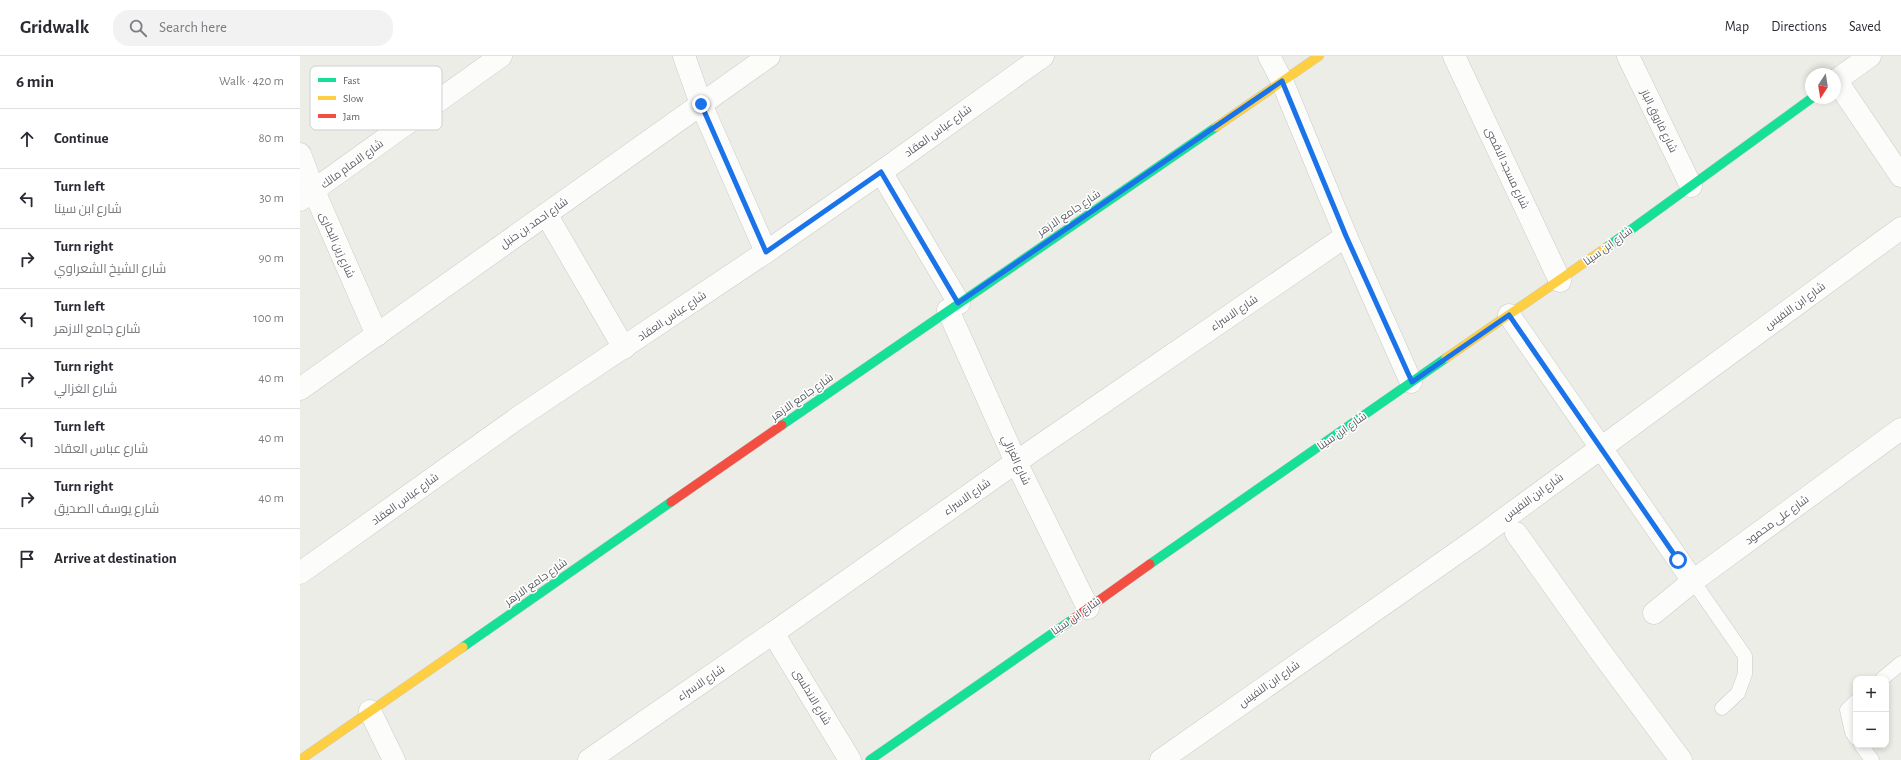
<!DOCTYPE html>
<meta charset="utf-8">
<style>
body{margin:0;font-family:"Alegreya Sans",Cairo,sans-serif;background:#f2f2f3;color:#2b2b33}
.controls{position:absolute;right:12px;bottom:12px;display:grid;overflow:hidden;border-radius:8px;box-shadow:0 2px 6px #0003}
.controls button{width:36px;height:36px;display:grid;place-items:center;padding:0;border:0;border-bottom:1px solid #e1e1e2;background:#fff;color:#2b2b33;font:20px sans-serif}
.compass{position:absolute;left:1505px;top:12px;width:36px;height:36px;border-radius:50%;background:#fff;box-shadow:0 2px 6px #0003;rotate:192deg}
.stop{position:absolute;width:12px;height:12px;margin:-9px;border:3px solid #1a73e8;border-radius:50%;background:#fff}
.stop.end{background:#1a73e8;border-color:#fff;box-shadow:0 1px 4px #0008}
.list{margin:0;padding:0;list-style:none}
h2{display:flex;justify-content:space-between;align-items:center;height:52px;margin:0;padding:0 16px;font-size:17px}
h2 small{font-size:13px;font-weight:400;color:#7c7c81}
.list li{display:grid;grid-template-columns:26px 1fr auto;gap:12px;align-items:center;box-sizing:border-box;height:60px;padding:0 16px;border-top:1px solid #e1e1e2}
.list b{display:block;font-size:15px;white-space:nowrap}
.list p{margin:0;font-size:13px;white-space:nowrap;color:#7c7c81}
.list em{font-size:13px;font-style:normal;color:#7c7c81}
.icon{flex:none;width:22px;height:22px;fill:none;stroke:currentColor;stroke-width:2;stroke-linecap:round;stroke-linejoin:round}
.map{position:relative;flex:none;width:1601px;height:704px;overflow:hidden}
header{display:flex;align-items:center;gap:24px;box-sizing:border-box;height:56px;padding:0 20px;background:#fff;border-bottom:1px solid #e1e1e2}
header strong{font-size:19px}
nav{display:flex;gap:22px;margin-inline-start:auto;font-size:14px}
.search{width:280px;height:36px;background:#f2f2f3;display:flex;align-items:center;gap:10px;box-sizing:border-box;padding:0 14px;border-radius:16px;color:#7c7c81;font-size:15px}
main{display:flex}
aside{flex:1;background:#fff}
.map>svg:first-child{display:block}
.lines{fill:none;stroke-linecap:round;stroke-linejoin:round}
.lane-casing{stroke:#cacbc9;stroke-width:15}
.street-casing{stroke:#cacbc9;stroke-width:23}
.fast-casing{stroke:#cacac9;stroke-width:10}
.slow-casing{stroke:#cacac9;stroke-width:10}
.jam-casing{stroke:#cacac9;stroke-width:10}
.lane{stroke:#fcfcfb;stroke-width:14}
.street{stroke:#fcfcfb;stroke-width:22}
.fast{stroke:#16e098;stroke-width:9}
.slow{stroke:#ffcf43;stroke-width:9}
.jam{stroke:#f24e42;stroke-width:9}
.route{stroke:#1a73e8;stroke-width:5}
.labels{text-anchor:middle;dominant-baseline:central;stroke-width:3;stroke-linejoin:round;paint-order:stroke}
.street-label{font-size:11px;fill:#5d5f65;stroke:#fff}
.key{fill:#fff;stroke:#cecfd1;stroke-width:1}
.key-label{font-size:11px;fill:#5d5f65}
</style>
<header>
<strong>Gridwalk</strong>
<div class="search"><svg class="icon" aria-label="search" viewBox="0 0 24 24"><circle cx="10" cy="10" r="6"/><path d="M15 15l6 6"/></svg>Search here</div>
<nav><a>Map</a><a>Directions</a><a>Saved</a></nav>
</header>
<main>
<aside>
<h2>6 min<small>Walk · 420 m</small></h2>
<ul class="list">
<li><svg class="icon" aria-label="ahead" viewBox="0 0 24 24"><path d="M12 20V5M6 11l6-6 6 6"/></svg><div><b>Continue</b></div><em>80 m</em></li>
<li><svg class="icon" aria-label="left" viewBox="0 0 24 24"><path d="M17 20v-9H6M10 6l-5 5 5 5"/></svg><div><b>Turn left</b><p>شارع ابن سينا</p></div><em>30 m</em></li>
<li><svg class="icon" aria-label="right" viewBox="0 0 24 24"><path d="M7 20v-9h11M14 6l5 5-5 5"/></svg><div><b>Turn right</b><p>شارع الشيخ الشعراوي</p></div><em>90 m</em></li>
<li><svg class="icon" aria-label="left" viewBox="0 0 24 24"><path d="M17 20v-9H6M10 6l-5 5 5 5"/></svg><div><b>Turn left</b><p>شارع جامع الازهر</p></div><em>100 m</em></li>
<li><svg class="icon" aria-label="right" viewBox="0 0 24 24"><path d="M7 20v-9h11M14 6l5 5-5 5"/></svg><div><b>Turn right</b><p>شارع الغزالي</p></div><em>40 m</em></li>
<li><svg class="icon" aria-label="left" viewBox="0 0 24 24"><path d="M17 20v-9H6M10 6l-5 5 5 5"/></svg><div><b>Turn left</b><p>شارع عباس العقاد</p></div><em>40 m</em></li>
<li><svg class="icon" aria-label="right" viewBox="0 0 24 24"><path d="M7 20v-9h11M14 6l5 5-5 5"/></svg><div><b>Turn right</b><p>شارع يوسف الصديق</p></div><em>40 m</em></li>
<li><svg class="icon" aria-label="arrive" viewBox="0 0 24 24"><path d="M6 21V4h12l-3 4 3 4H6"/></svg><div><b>Arrive at destination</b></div></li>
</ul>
</aside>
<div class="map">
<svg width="1601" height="704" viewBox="0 0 1601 704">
<rect width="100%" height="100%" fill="#edede7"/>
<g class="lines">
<defs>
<g id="lane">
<polyline points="1393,525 1445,600 1445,618 1438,637 1422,652"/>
<polyline points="1582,623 1601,607"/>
<polyline points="1556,645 1547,654 1552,676 1556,682"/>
<polyline points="1561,689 1572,704"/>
</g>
<g id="street">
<polyline points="384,0 401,48 466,196"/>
<polyline points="969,0 982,25 1046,180 1111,326"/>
<polyline points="1154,0 1260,225"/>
<polyline points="1328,0 1391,130"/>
<polyline points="1536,24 1601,120"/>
<polyline points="1535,25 1570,0"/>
<polyline points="0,98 14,135 77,279"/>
<polyline points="581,116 659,247"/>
<polyline points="0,144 201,0"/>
<polyline points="246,158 324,292"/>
<polyline points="648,254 716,406 788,552"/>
<polyline points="1209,259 1393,525"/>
<polyline points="0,333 469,0"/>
<polyline points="1216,477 1300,595 1381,704"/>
<polyline points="0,517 219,361 466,196 581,116 743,0"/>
<polyline points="1354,557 1393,525 1601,373"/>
<polyline points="473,577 550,704"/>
<polyline points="70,655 94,704"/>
<polyline points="289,704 473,577 716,406 1046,180"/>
<polyline points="861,704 1178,482 1601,172"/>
</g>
<g id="fast">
<polyline points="1307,191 1512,42"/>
<polyline points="482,369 916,71"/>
<polyline points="850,508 1146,302"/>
<polyline points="163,591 371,446"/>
<polyline points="570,704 773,563"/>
</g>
<g id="slow">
<polyline points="916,71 1019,0"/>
<polyline points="1146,302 1307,191"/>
<polyline points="0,704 163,591"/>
</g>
<g id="jam">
<polyline points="371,446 482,369"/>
<polyline points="773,563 850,508"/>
</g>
</defs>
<use href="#lane" class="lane-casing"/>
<use href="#street" class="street-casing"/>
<use href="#fast" class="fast-casing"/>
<use href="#slow" class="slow-casing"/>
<use href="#jam" class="jam-casing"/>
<use href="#lane" class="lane"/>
<use href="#street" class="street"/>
<use href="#fast" class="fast"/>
<use href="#slow" class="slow"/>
<use href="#jam" class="jam"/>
</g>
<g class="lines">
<polyline class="route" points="401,48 466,196 581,116 658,247 982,25 1046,180 1112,326 1209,259 1378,504"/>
</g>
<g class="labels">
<g class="street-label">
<text transform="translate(1359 65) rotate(64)">شارع فاروق الباز</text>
<text transform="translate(638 75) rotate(-36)">شارع عباس العقاد</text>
<text transform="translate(52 108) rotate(-36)">شارع الامام مالك</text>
<text transform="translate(1207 112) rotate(65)">شارع مسجد الاقصى</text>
<text transform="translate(769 157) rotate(-34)">شارع جامع الازهر</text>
<text transform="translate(234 167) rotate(-35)">شارع احمد بن حنبل</text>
<text transform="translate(37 189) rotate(66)">شارع زين البخارى</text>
<text transform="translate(1308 190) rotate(-36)">شارع ابن سينا</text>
<text transform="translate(1495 250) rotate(-36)">شارع ابن النفيس</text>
<text transform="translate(934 257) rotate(-34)">شارع الاسراء</text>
<text transform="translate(372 260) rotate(-34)">شارع عباس العقاد</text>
<text transform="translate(502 341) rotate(-35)">شارع جامع الازهر</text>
<text transform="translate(1042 375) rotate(-35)">شارع ابن سينا</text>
<text transform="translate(716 404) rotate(65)">شارع الغزالي</text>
<text transform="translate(667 441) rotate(-35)">شارع الاسراء</text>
<text transform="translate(1233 441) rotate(-36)">شارع ابن النفيس</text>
<text transform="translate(105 443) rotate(-36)">شارع عباس العقاد</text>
<text transform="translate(1477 464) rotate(-36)">شارع على محمود</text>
<text transform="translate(236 526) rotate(-35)">شارع جامع الازهر</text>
<text transform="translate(776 560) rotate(-35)">شارع ابن سينا</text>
<text transform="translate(401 627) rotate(-34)">شارع الاسراء</text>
<text transform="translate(969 628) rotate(-35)">شارع ابن النفيس</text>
<text transform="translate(512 641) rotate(59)">شارع الاندلسى</text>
</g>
</g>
<rect x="10" y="10" width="132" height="64" rx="6" class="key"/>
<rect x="18" y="22" width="18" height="4" fill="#16e098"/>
<rect x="18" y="40" width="18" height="4" fill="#ffcf43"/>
<rect x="18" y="58" width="18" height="4" fill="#f24e42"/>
<g class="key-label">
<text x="43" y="28">Fast</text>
<text x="43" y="46">Slow</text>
<text x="43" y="64">Jam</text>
</g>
</svg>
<div class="controls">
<button>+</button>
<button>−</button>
</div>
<svg class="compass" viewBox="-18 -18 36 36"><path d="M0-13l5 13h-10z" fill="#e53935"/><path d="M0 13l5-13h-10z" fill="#7c7c81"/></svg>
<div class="stop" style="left:1378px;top:504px"></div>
<div class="stop end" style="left:401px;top:48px"></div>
</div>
</main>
